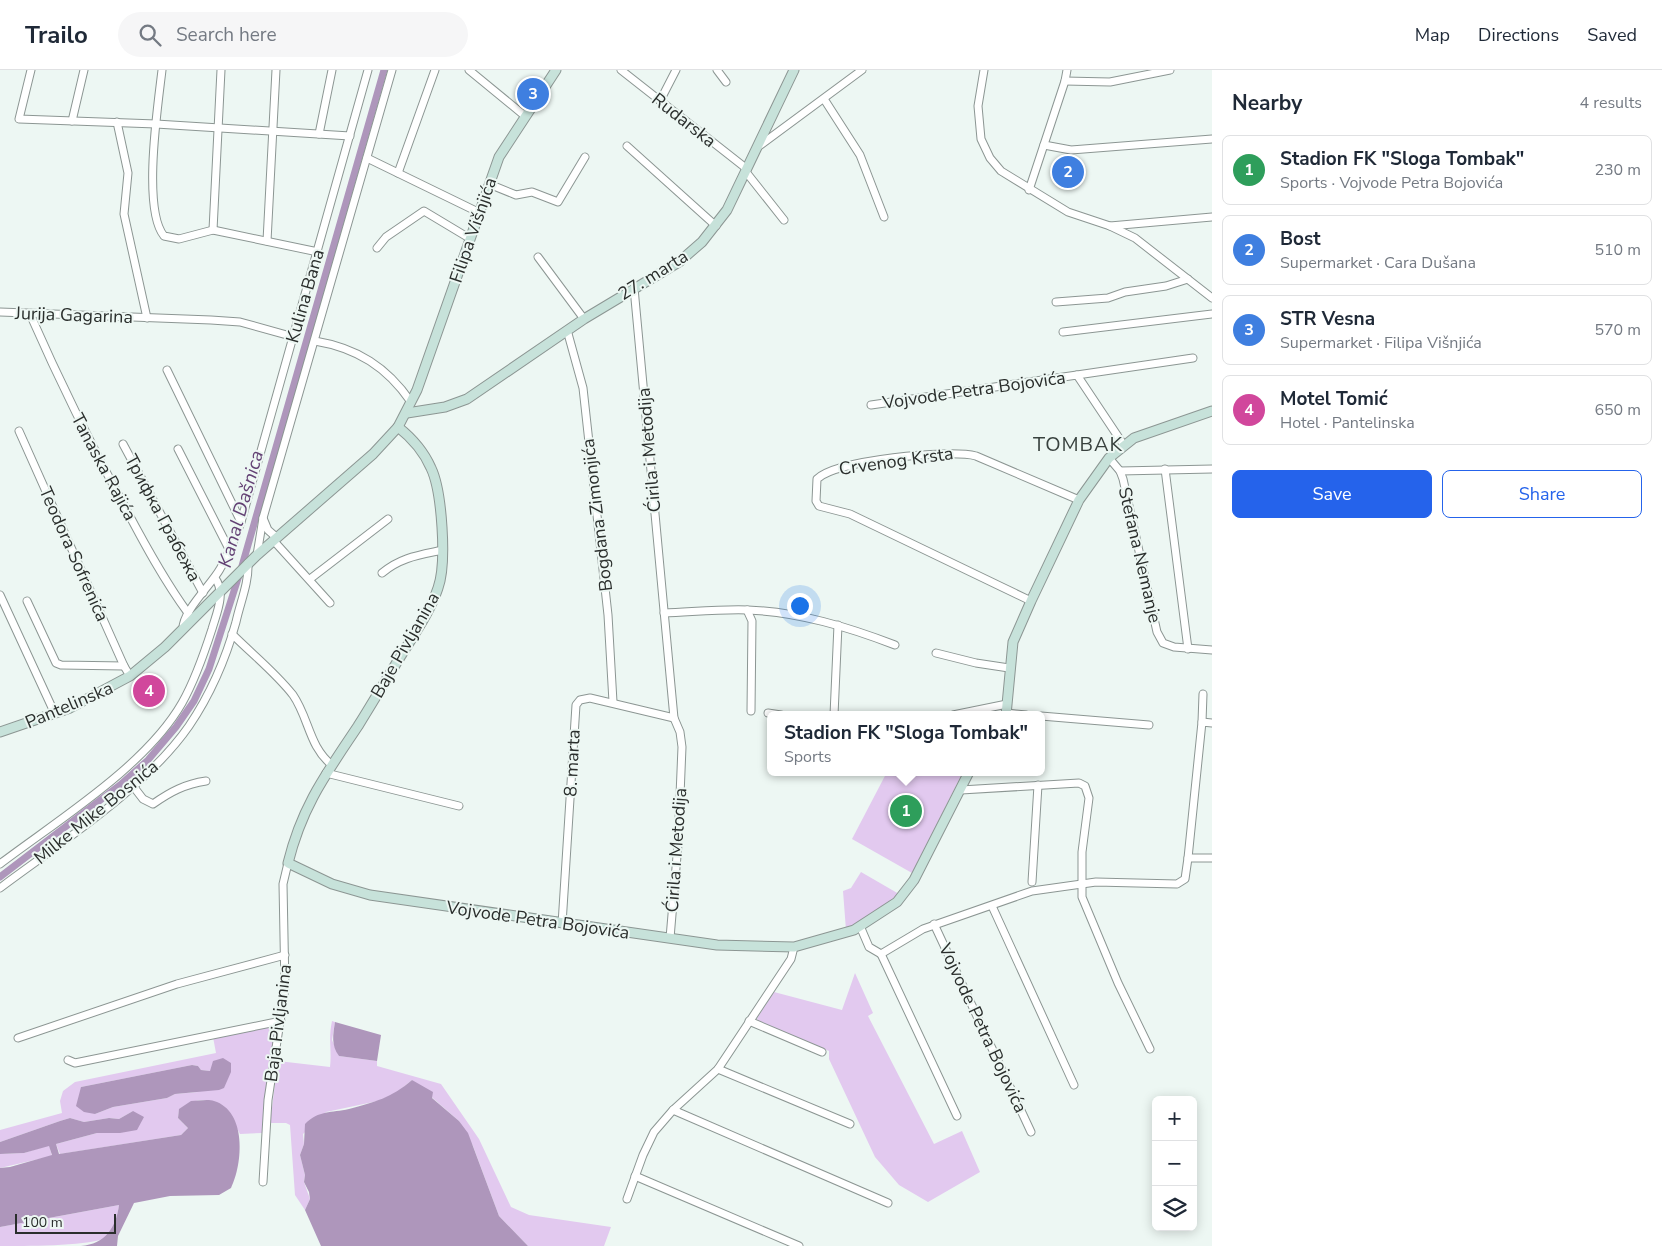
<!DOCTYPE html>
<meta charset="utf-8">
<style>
body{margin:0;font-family:"Nunito Sans",sans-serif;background:#f6f6f7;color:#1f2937}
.controls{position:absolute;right:15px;bottom:15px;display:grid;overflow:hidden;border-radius:8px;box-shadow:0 2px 12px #0003}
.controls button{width:45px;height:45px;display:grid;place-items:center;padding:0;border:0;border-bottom:1px solid #e0e1e3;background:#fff;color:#1f2937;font:25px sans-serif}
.scale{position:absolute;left:15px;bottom:12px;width:101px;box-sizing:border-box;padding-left:5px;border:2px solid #2a2e2c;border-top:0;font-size:14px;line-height:18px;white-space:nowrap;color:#2a2e2c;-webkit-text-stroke:4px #edf7f3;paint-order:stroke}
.you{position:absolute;left:799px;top:535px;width:18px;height:18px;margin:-12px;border:4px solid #fff;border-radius:50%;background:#1a73e8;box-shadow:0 0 0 8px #1a73e833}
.badge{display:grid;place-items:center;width:32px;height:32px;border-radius:50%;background:#2563eb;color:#fff;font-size:16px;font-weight:700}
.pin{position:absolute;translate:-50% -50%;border:2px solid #fff;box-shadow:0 1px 5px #0006}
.popup{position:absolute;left:767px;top:641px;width:278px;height:65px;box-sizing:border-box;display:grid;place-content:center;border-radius:8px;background:#fff;filter:drop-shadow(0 1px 4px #0005);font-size:16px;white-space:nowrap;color:#747a83}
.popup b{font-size:19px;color:#1f2937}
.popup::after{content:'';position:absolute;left:50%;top:100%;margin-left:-10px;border:10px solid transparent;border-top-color:#fff}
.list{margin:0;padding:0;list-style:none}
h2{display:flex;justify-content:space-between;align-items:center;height:65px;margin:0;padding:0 20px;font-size:21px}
h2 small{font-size:16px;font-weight:400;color:#747a83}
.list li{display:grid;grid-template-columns:32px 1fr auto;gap:15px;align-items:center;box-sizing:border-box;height:70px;margin:0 10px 10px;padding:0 10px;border:1px solid #e0e1e3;border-radius:8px}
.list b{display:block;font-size:19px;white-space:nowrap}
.list p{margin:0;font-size:16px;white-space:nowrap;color:#747a83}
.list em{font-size:16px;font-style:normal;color:#747a83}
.actions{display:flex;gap:10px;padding:15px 20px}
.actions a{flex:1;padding:11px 0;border:1px solid #2563eb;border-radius:8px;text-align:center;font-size:18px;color:#2563eb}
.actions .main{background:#2563eb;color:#fff}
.icon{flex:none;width:28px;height:28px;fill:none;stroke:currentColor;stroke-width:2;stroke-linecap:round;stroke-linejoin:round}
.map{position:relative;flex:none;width:1212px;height:1176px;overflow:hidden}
header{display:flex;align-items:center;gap:30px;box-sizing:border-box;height:70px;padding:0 25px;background:#fff;border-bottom:1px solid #e0e1e3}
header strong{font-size:24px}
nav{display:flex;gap:28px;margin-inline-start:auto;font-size:18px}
.search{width:350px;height:45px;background:#f6f6f7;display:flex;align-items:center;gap:12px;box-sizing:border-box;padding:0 18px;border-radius:28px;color:#747a83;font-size:19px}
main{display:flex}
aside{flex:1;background:#fff}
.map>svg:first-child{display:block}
.green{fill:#e2c9ef;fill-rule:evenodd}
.water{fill:#ae96bb}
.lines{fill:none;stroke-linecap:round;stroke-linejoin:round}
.canal{stroke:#ae96bb;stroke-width:7}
.street-casing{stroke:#8c9693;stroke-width:9}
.secondary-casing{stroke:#8c9693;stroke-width:11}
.street{stroke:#fff;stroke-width:7}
.secondary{stroke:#c7e2da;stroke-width:9}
.labels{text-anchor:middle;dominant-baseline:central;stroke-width:4;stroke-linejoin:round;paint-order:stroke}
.street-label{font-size:18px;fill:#2a2e2c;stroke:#edf7f3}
.water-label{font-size:19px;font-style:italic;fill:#634174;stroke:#edf7f3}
.quarter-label{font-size:20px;letter-spacing:1px;fill:#38413e;stroke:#edf7f3}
</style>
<header>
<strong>Trailo</strong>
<div class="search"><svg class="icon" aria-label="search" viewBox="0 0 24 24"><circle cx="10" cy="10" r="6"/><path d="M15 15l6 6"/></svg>Search here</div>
<nav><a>Map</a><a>Directions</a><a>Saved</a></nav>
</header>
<main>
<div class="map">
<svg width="1212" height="1176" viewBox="0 0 1212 1176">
<rect width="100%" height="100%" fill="#edf7f3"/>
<g class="green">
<polygon points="887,702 963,702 912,803 852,769"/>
<polygon points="861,802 899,824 867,848 846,860 843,821 851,818"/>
<polygon points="855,903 873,943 868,946 934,1074 962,1061 980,1102 928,1132 899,1115 875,1087 829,989 829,981 758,951 757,948 774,922 842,940"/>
<path d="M332 951 335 952 332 970 339 986 377 991V996L441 1014 479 1069 511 1137 529 1145 611 1157 604 1176H528L499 1146 473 1076 459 1051 412 1010 395 1024 378 1031 326 1042 303 1064 304 1074 300 1085 305 1105 304 1112 310 1129 305 1140 295 1125 290 1055 286 1053H270L278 991 330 997C332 979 328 970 332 951Z"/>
<path d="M277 954 262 1063 240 1064C226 1037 209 1017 179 1040L178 1048 188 1058 181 1065 60 1084 56 1074 97 1063H120L133 1041 119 1049 109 1048 84 1052 70 1048 60 1051 0 1072V1060L62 1043 60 1031 63 1021 75 1012 216 983 213 967ZM192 995 198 996 201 1000 210 1001 198 1022 175 1024 167 1028 113 1037 95 1044 81 1017Z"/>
<polygon points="49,1075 52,1086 0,1098 0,1084 24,1083"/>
<path d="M119 1135C117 1148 115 1162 103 1169 85 1176 24 1176 0 1176V1157Z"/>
</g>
<g class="water">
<path d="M335 952 381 965 377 991 339 986C331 975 333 965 335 952Z"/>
<polygon points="223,988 231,993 231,1002 224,1018 219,1020 175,1024 167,1028 113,1037 95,1044 84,1042 76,1036 81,1017 192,995 198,996 201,1000 210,1001 213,991"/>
<path d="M412 1010 433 1022 432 1028 459 1051 468 1063 499 1146 528 1176H321L305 1140 310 1129 309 1122 304 1112 305 1105 300 1085 304 1074 305 1054C319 1040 331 1043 349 1039 375 1032 391 1028 412 1010Z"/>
<path d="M191 1031C198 1031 208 1029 214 1031 247 1041 243 1094 231 1118L219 1125 170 1126 134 1133 118 1166 117 1176H81C105 1174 116 1158 119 1135L0 1157V1098L10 1097 52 1085 49 1076 24 1083 0 1084V1072L60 1051 70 1048 84 1052 109 1048 119 1049 133 1041 144 1047 137 1060 120 1063H97L56 1074 59 1084 181 1065 188 1058 178 1048 179 1039Z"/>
</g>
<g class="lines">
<polyline class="canal" points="0,807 120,715 148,690 176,657 194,631 209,599 242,496 384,0"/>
<defs>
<g id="street">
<polyline points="31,0 19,49 156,54 350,66"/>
<path d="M162 0C158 35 142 139 164 166L179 169 213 160 318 182"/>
<polyline points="469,0 525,46"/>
<polyline points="621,0 747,99"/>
<polyline points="717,0 726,12"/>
<polyline points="984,0 978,36 981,69 990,88 1001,101 1068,142 1110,156 1135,168 1212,228"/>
<polyline points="1065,11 1110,12 1170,0"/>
<polyline points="824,29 860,85 884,147"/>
<polyline points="660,31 676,0"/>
<polyline points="72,51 84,0"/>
<polyline points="117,52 128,103 124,144 147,248"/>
<polyline points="319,64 332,0"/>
<polyline points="1044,75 1071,80 1212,69"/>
<polyline points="627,76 716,156"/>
<polyline points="759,76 862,0"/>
<polyline points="367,88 478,142"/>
<polyline points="746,102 784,150"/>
<polyline points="398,103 435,0"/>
<polyline points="489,114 516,125 532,122 558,132 585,87"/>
<polyline points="1029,120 1065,11 1067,0"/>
<polyline points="1110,156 1212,147"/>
<polyline points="213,160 221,0"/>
<polyline points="267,171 276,0"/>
<polyline points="377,178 386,167 424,141 469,168"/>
<polyline points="538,187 584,249"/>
<polyline points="634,218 674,648 680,662 682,677 678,774 670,868"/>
<polyline points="1056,232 1108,228 1125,222 1166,216 1188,209"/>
<polyline points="0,242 211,250 240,252 294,267"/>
<path d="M30 244C59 310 91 375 126 439 145 475 164 510 188 543"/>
<polyline points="567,260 583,318 608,545 613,632"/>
<polyline points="1063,262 1212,244"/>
<path d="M315 271C357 278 387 297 411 332"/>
<polyline points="167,300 241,452"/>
<polyline points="1077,305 1193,288"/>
<polyline points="871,335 1077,305 1123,374"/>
<polyline points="19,361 124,596 130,606"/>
<polyline points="123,374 203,523"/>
<polyline points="178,379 230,481"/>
<polyline points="1109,388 1120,401 1123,409 1157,562 1163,573 1174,577 1212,580"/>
<polyline points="1165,399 1188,579"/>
<polyline points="1120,401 1212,399"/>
<polyline points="263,448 392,0"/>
<polyline points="273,470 330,533"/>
<polyline points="257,485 263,448 268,460 276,467"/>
<path d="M382 503C401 487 420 485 443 480"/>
<polyline points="310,509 388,449"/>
<polyline points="0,525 55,644"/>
<polyline points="27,531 56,593 61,595 124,596"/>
<path d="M1031 531 850 444 819 436 816 431 817 409C836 390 949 379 976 386L1079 430"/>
<polyline points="747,540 752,551 751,641"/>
<path d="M664 543C692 542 720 539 748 540 799 542 848 557 895 575"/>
<path d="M183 559C182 542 211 515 220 499 229 484 235 469 241 452L368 0"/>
<path d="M232 564C252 584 276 603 293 625 309 648 309 677 332 695"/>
<polyline points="936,583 976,593 1009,598"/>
<polyline points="768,643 781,645"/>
<polyline points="1007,643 1026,645"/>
<polyline points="834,645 838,555"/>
<polyline points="953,645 1007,634"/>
<polyline points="1041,646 1149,655"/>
<polyline points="1202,652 1203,624"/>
<polyline points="326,703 459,736"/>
<path d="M133 716 143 729 153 734C170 722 185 714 206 711"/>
<polyline points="961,720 1079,713 1085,716 1089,728 1082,782 1082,827 1118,913 1150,979"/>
<polyline points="1188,788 1202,652 1212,653"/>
<path d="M0 794C58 750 146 696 182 633 195 610 204 584 212 559 217 542 226 523 215 508"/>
<polyline points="1032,812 1038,715"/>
<path d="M0 818C60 773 146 718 189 656 210 625 226 588 236 552 240 533 249 513 248 493"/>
<polyline points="992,836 1074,1015"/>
<polyline points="562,854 576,635 580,630 590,628 674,648"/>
<polyline points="934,854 1031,1062"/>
<polyline points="860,856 869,877 881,884 923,859 1032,821 1096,812 1177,814 1185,809 1188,788 1212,788"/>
<polyline points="881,884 957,1046"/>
<polyline points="749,951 822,982"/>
<polyline points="18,968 177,914 285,885"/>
<polyline points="68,990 75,993 281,951"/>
<polyline points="718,999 850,1054"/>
<polyline points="673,1040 888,1133"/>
<polyline points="635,1106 799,1176"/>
<polyline points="263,1112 268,1030 285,919 283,814 288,793"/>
<polyline points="627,1129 643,1085 654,1062 673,1040 718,999 791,889 794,877"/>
</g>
<g id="secondary">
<polyline points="407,343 445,337 467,329 584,249 679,192 702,172 727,140 794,0"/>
<path d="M398 357C412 368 424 382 431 398 442 421 447 493 438 518 430 542 415 563 402 584 387 608 373 632 358 656 326 704 302 736 288 793L332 814 370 825 717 875 794 877 854 860 897 832 914 810 969 702"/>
<polyline points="1006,645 1013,572 1031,531 1079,430 1109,388 1134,368 1212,341"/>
<polyline points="0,662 70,638 130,606 165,577 257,485 373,384 398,357 417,320 499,87 556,0"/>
</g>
</defs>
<use href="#street" class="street-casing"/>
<use href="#secondary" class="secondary-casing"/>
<use href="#street" class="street"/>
<use href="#secondary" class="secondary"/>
</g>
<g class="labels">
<g class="street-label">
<text transform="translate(684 50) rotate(38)">Rudarska</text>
<text transform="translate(473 160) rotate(-71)">Filipa Višnjića</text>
<text transform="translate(653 205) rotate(-32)">27. marta</text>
<text transform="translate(305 226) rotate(-74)">Kulina Bana</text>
<text transform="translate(74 245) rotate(2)">Jurija Gagarina</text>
<text transform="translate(974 320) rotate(-8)">Vojvode Petra Bojovića</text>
<text transform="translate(649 380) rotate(-95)">Ćirila i Metodija</text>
<text transform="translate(896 391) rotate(-8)">Crvenog Krsta</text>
<text transform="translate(104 397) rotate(62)">Tanaska Rajića</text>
<text transform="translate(597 445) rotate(-97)">Bogdana Zimonjića</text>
<text transform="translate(163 448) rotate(62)">Трифка Грабежа</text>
<text transform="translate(74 484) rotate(66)">Teodora Sofrenića</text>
<text transform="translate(1140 485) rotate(77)">Stefana Nemanje</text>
<text transform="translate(405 575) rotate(-60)">Baje Pivljanina</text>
<text transform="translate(69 635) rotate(-23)">Pantelinska</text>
<text transform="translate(572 693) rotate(-87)">8. marta</text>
<text transform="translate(96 742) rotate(-39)">Milke Mike Bosnića</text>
<text transform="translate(676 780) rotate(-86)">Ćirila i Metodija</text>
<text transform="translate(538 850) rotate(8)">Vojvode Petra Bojovića</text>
<text transform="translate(278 953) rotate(-83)">Baja Pivljanina</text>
<text transform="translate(983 958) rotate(65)">Vojvode Petra Bojovića</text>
</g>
<g class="water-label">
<text transform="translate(241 439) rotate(-74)">Kanal Dašnica</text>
</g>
<g class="quarter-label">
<text x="1078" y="374">TOMBAK</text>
</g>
</g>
</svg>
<div class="controls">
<button>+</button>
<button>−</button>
<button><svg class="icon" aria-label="layers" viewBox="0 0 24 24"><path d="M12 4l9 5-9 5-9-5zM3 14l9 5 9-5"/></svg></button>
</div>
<div class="scale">100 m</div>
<div class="you"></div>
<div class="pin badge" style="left:906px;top:741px;background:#2e9e5b">1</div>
<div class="popup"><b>Stadion FK &quot;Sloga Tombak&quot;</b>Sports</div>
<div class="pin badge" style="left:1068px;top:102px;background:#3f7fe0">2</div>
<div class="pin badge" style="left:533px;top:24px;background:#3f7fe0">3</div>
<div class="pin badge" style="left:149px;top:621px;background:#d1479c">4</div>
</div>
<aside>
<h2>Nearby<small>4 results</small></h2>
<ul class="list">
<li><span class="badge" style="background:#2e9e5b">1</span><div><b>Stadion FK &quot;Sloga Tombak&quot;</b><p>Sports · Vojvode Petra Bojovića</p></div><em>230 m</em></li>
<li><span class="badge" style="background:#3f7fe0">2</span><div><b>Bost</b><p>Supermarket · Cara Dušana</p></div><em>510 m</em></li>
<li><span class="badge" style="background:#3f7fe0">3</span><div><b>STR Vesna</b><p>Supermarket · Filipa Višnjića</p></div><em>570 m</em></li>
<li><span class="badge" style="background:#d1479c">4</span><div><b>Motel Tomić</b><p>Hotel · Pantelinska</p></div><em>650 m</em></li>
</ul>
<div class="actions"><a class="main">Save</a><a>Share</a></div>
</aside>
</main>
